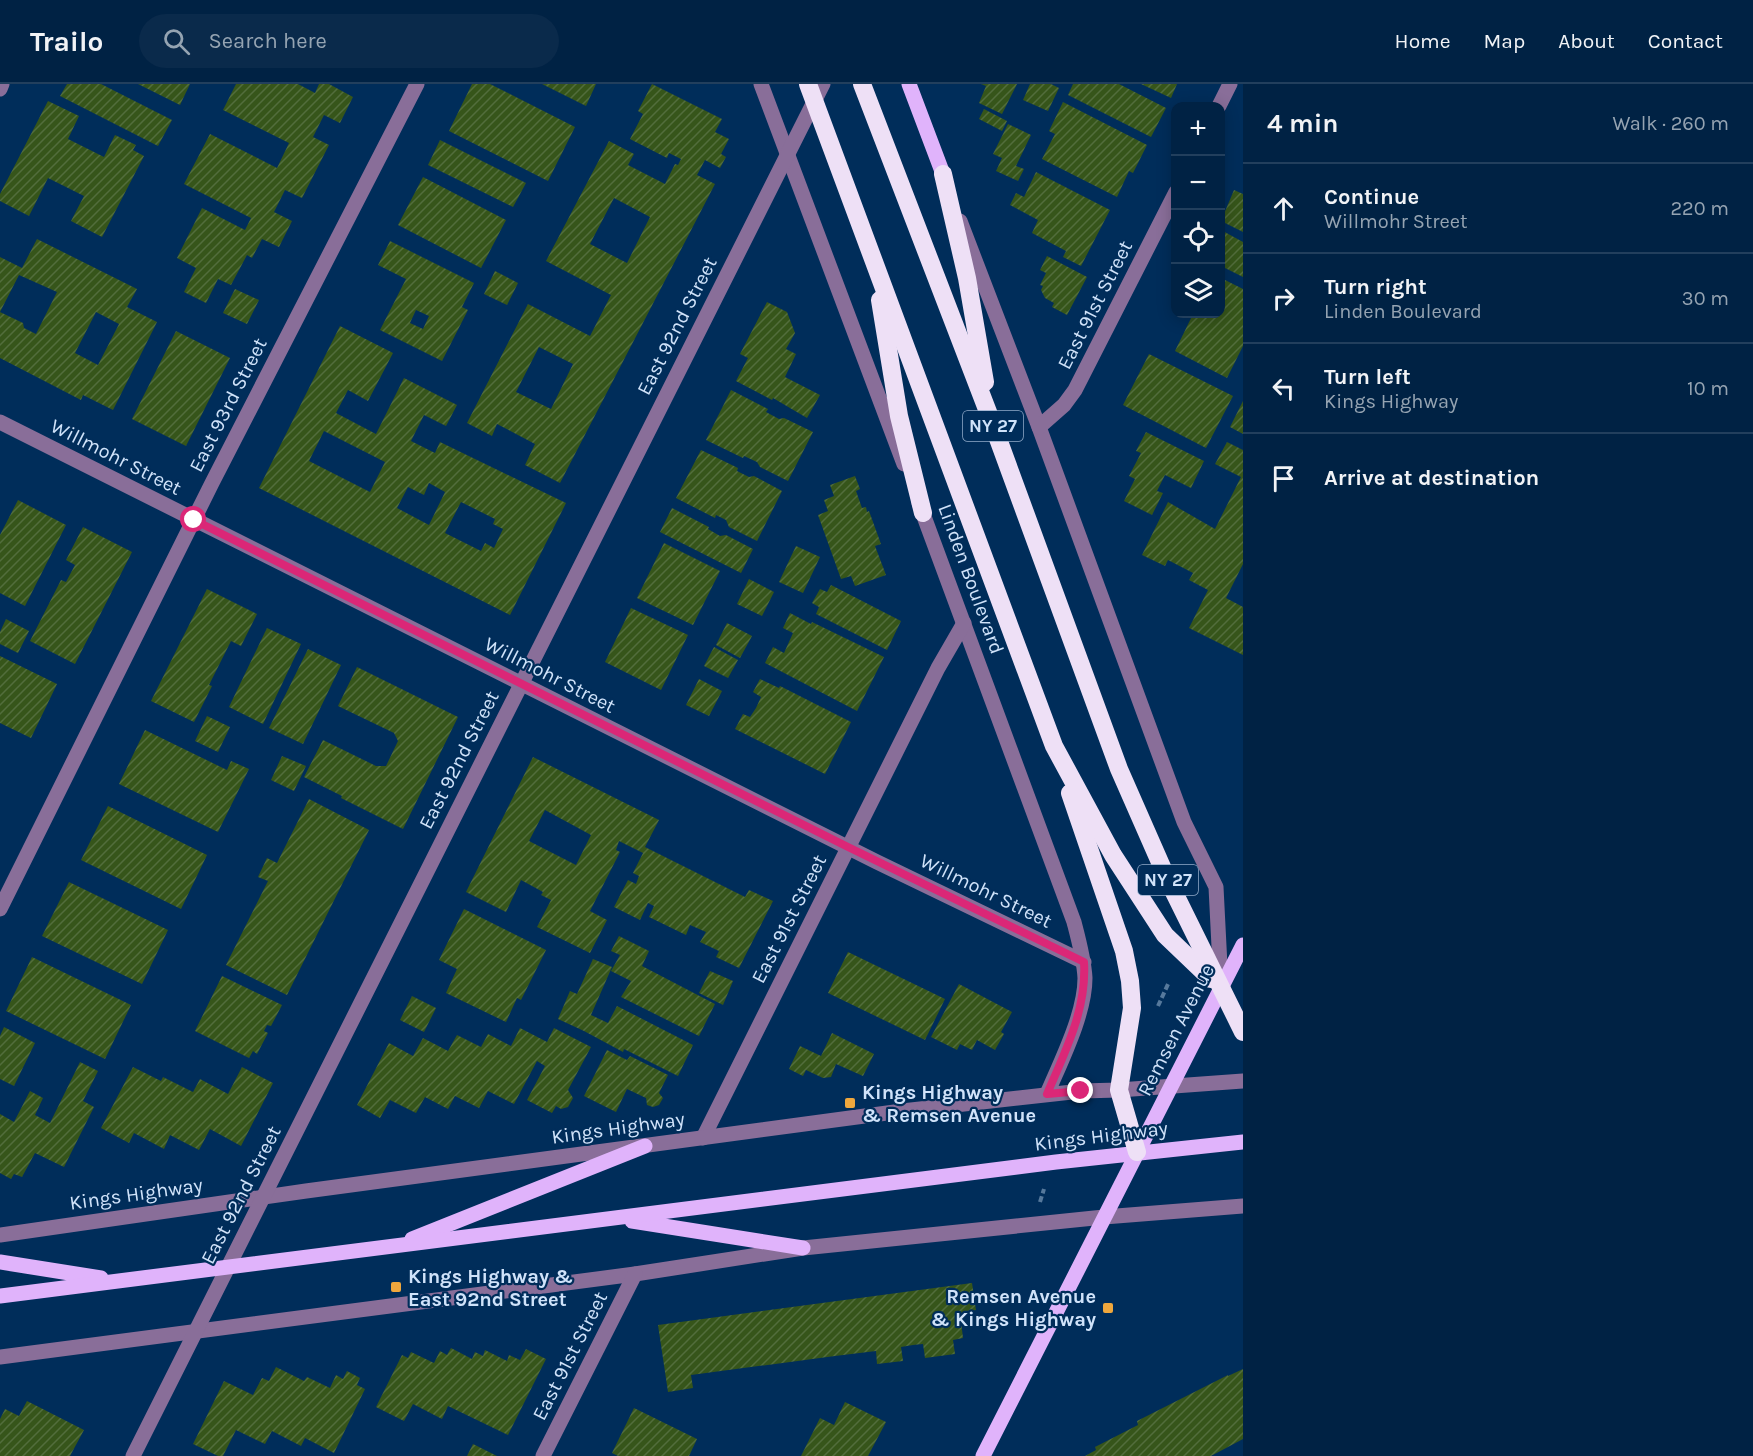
<!DOCTYPE html>
<meta charset="utf-8">
<style>
body{margin:0;font-family:Karla,sans-serif;background:#0a2a4b;color:#f1f3f6}
.controls{position:absolute;right:18px;top:18px;display:grid;overflow:hidden;border-radius:12px;box-shadow:0 3px 15px #0003}
.controls button{width:54px;height:54px;display:grid;place-items:center;padding:0;border:0;border-bottom:2px solid #223f5d;background:#024;color:#f1f3f6;font:30px sans-serif}
.stop{position:absolute;width:18px;height:18px;margin:-14px;border:4px solid #db2777;border-radius:50%;background:#fff}
.stop.end{background:#db2777;border-color:#fff;box-shadow:0 2px 6px #0008}
.list{margin:0;padding:0;list-style:none}
h2{display:flex;justify-content:space-between;align-items:center;height:78px;margin:0;padding:0 24px;font-size:26px}
h2 small{font-size:20px;font-weight:400;color:#95a4b2}
.list li{display:grid;grid-template-columns:39px 1fr auto;gap:18px;align-items:center;box-sizing:border-box;height:90px;padding:0 24px;border-top:2px solid #223f5d}
.list b{display:block;font-size:22px;white-space:nowrap}
.list p{margin:0;font-size:20px;white-space:nowrap;color:#95a4b2}
.list em{font-size:20px;font-style:normal;color:#95a4b2}
.icon{flex:none;width:33px;height:33px;fill:none;stroke:currentColor;stroke-width:2;stroke-linecap:round;stroke-linejoin:round}
.map{position:relative;flex:none;width:1243px;height:1372px;overflow:hidden}
header{display:flex;align-items:center;gap:36px;box-sizing:border-box;height:84px;padding:0 30px;background:#024;border-bottom:2px solid #223f5d}
header strong{font-size:28px}
nav{display:flex;gap:33px;margin-inline-start:auto;font-size:21px}
.search{width:420px;height:54px;background:#0a2a4b;display:flex;align-items:center;gap:15px;box-sizing:border-box;padding:0 21px;border-radius:33px;color:#95a4b2;font-size:22px}
main{display:flex}
aside{flex:1;background:#024}
.map>svg:first-child{display:block}
.building{fill:url(#building-hatch);fill-rule:evenodd}
.lines{fill:none;stroke-linecap:round;stroke-linejoin:round}
.path{stroke:#56799c;stroke-width:4;stroke-dasharray:6 3;stroke-linecap:butt}
.minor{stroke:#896e99;stroke-width:15}
.major{stroke:#e0b3fb;stroke-width:15}
.highway{stroke:#eee0f6;stroke-width:18}
.route{stroke:#db2777;stroke-width:8}
.poi-dot{fill:#efa73d;stroke:#002d5a;stroke-width:2}
.labels{text-anchor:middle;dominant-baseline:central;stroke-width:4.5;stroke-linejoin:round;paint-order:stroke}
.shield{fill:#002d5a;stroke:#92acca;stroke-width:1.5}
.shield-label{font-size:18px;font-weight:bold;fill:#d0e3fa}
.street-label{font-size:20px;fill:#d0e3fa;stroke:#002d5a}
.poi-label{font-size:20px;font-weight:bold;fill:#d0e3fa;stroke:#002d5a;text-anchor:start}
</style>
<header>
<strong>Trailo</strong>
<div class="search"><svg class="icon" aria-label="search" viewBox="0 0 24 24"><circle cx="10" cy="10" r="6"/><path d="M15 15l6 6"/></svg>Search here</div>
<nav><a>Home</a><a>Map</a><a>About</a><a>Contact</a></nav>
</header>
<main>
<div class="map">
<svg width="1243" height="1372" viewBox="0 0 1243 1372">
<defs>
<pattern id="building-hatch" width="6" height="6" patternUnits="userSpaceOnUse" patternTransform="scale(1.5)"><rect width="6" height="6" fill="#36551a"/><path d="M-1 1l2-2M0 6l6-6M5 7l2-2" fill="none" stroke="#526d3c"/></pattern>
</defs>
<rect width="100%" height="100%" fill="#002d5a"/>
<g class="building">
<polygon points="67,0 101,0 172,36 158,62 60,12"/>
<polygon points="138,0 190,0 180,21"/>
<polygon points="236,0 298,0 315,9 319,0 329,0 353,13 340,39 324,31 313,53 329,61 302,114 285,106 274,128 292,137 279,163 262,155 252,174 247,171 231,201 218,195 206,219 184,208 196,184 177,174 202,124 245,146 251,134 184,100 210,50 277,84 289,59 223,26"/>
<polygon points="472,0 490,0 575,43 548,97 449,47"/>
<polygon points="542,0 596,0 586,22"/>
<path d="M652 0 722 35 715 48 729 55 721 70 726 73 720 84 705 76 697 91 715 100 560 399 525 381 535 360 497 340 492 352 467 339 528 220 590 252 611 211 546 177 609 57 634 70 628 81 665 100 675 80 678 81 681 75 669 69 667 74 630 55 643 30 638 27ZM614 114 650 133 627 179 590 160ZM539 263 573 280 551 325 516 308Z"/>
<polygon points="981,0 1017,0 1002,30 979,19 986,2"/>
<polygon points="1030,0 1051,0 1059,4 1048,27 1023,16"/>
<polygon points="1073,0 1119,0 1166,24 1151,53 1068,11"/>
<polygon points="1141,0 1177,0 1171,14"/>
<polygon points="48,17 79,32 68,55 104,73 115,51 136,61 133,66 144,72 102,153 71,137 84,112 48,94 29,132 0,117 0,110"/>
<polygon points="1063,18 1147,61 1133,89 1129,87 1117,113 1042,75 1055,50 1049,47"/>
<polygon points="984,25 1007,37 1002,47 979,35"/>
<polygon points="1008,40 1031,51 1016,82 1024,85 1018,97 996,87 1002,74 993,70"/>
<polygon points="440,56 526,99 513,123 428,81"/>
<polygon points="1036,88 1110,126 1081,182 1063,173 1066,167 1032,149 1038,136 1010,121 1016,109 1024,113"/>
<polygon points="423,93 506,136 481,184 398,141"/>
<polygon points="1234,106 1243,110 1243,148 1221,137"/>
<polygon points="1221,146 1243,158 1243,193 1221,182"/>
<path d="M37 155 137 205 127 223 157 238 113 326 83 311 81 316 0 274V173L22 184ZM19 191 57 208 36 250 24 244 23 239 0 228ZM96 228 119 240 98 281 75 269Z"/>
<path d="M390 157 474 199 462 223 468 226 442 277 380 246 406 195 378 181ZM416 226 429 232 423 245 410 239Z"/>
<polygon points="1047,172 1087,193 1067,231 1052,223 1054,219 1045,214 1041,206 1043,202 1040,201 1046,189 1040,186"/>
<polygon points="495,187 518,199 507,221 484,210"/>
<polygon points="1221,194 1243,205 1243,262 1227,294 1175,267 1193,230 1221,230"/>
<polygon points="235,205 259,216 247,240 223,229"/>
<polygon points="767,218 787,228 795,249 786,265 796,270 785,293 820,311 807,334 773,314 772,316 736,297 748,274 740,270"/>
<path d="M340 242 393 269 368 317 348 306 336 329 376 350 404 294 457 321 446 342 424 331 411 357 435 369 440 358 566 419 510 531 259 404ZM324 347 385 378 370 408 309 377ZM429 399 445 408 429 441 397 424 408 403 424 411ZM461 418 495 435 493 440 503 445 494 464 485 459 481 467 445 449Z"/>
<polygon points="176,247 230,274 186,362 132,335"/>
<polygon points="1149,270 1233,312 1206,364 1123,321"/>
<polygon points="731,306 768,325 766,328 779,335 784,334 813,348 788,397 760,383 757,378 744,372 743,374 706,356"/>
<polygon points="1243,317 1243,350 1230,343"/>
<polygon points="1146,348 1204,377 1191,404 1165,391 1157,407 1163,409 1152,431 1124,417 1135,395 1129,392 1141,369 1136,367"/>
<polygon points="1227,358 1243,366 1243,480 1226,514 1243,523 1243,571 1189,544 1208,506 1189,496 1193,489 1168,476 1165,482 1142,471 1168,418 1215,445 1241,393 1215,380"/>
<polygon points="701,366 738,384 737,387 749,393 754,392 782,407 757,457 729,443 726,436 716,431 715,434 676,414"/>
<polygon points="855,392 860,405 856,407 862,424 866,423 867,428 869,427 881,460 875,462 886,491 855,502 851,492 841,495 818,431 828,427 824,416 834,412 830,401"/>
<polygon points="18,416 66,441 25,522 0,509 0,451"/>
<polygon points="672,424 709,443 708,445 720,452 726,451 753,465 741,489 660,448"/>
<polygon points="83,443 132,468 75,580 30,557 61,496 66,498 75,481 66,476"/>
<polygon points="664,459 720,487 693,541 637,514"/>
<polygon points="796,462 820,473 803,509 779,498"/>
<polygon points="749,495 774,508 762,532 737,520"/>
<polygon points="831,501 901,537 887,566 816,530 819,523 812,519 820,505 827,508"/>
<polygon points="207,505 257,530 241,562 231,557 209,601 212,602 194,638 151,617"/>
<polygon points="631,524 688,551 661,606 605,578"/>
<polygon points="790,529 811,540 812,538 884,573 857,627 765,579 773,563 784,569 793,549 783,544"/>
<polygon points="6,535 29,547 18,569 0,560 0,548"/>
<polygon points="727,539 752,552 740,574 716,561"/>
<polygon points="267,544 301,560 263,640 229,623"/>
<polygon points="714,563 738,576 728,594 704,582"/>
<polygon points="308,565 341,581 303,660 269,644"/>
<polygon points="0,572 57,600 31,654 0,639"/>
<polygon points="357,583 458,633 403,745 341,714 342,712 304,693 323,656 376,682 386,682 398,657 394,649 338,622"/>
<polygon points="699,595 722,607 709,632 686,621"/>
<polygon points="760,595 779,604 780,602 851,638 825,690 735,645 743,630 750,633 756,624 761,613 753,608"/>
<polygon points="207,632 230,643 218,668 195,657"/>
<polygon points="145,646 227,686 231,677 249,685 218,748 119,700"/>
<polygon points="282,672 306,682 294,707 271,696"/>
<path d="M533 673 659 736 645 763 745 813 749 806 773 817 739 884 716 873 719 867 700 858 706 848 690 841 686 851 649 833 654 822 648 819 640 836 614 823 628 796 636 800 639 792 633 789 643 769 619 757 616 766 620 768 590 827 607 836 590 869 537 843 551 816 541 811 543 808 521 796 506 828 466 808ZM545 726 591 751 576 781 529 757Z"/>
<polygon points="309,715 369,746 287,911 226,881 268,797 258,793 267,774 277,779"/>
<polygon points="108,722 207,771 181,825 81,776"/>
<polygon points="69,798 168,846 142,900 42,852"/>
<polygon points="464,825 546,866 521,916 517,914 506,938 446,909 457,885 439,876"/>
<polygon points="619,852 649,867 642,882 715,920 699,952 621,913 631,897 611,887 620,871 611,867"/>
<polygon points="848,868 945,915 925,956 828,909"/>
<polygon points="32,873 131,921 105,975 6,927"/>
<polygon points="593,875 612,883 591,931 608,939 617,922 693,961 678,992 624,965 623,968 584,947 558,935 570,907 577,910"/>
<polygon points="710,887 733,897 723,921 699,909"/>
<polygon points="222,892 282,921 271,942 267,941 264,947 268,949 257,970 253,967 249,974 195,947"/>
<polygon points="959,900 1012,928 1001,948 1004,950 995,966 977,956 972,966 960,960 957,966 931,953"/>
<polygon points="412,912 436,924 424,948 400,936"/>
<polygon points="4,943 35,959 14,1002 0,995 0,952"/>
<polygon points="520,944 547,958 554,944 591,963 568,1006 573,1014 568,1023 561,1025 556,1022 552,1029 527,1016 545,982 537,977 514,1020 488,1007 479,1024 455,1012 448,1025 425,1013 416,1029 390,1016 380,1034 357,1021 389,959 413,972 423,954 448,967 457,951 481,963 488,950 511,962"/>
<polygon points="832,949 874,970 863,992 836,980 831,993 823,994 806,986 803,992 789,985 800,962 821,972"/>
<polygon points="607,966 627,976 630,972 668,991 659,1009 663,1014 659,1021 653,1023 647,1021 646,1014 627,1005 616,1028 584,1012"/>
<polygon points="80,978 98,987 83,1017 94,1023 64,1083 35,1069 22,1093 14,1090 11,1095 0,1089 0,1030 14,1038 30,1007 43,1014 35,1031 50,1039"/>
<polygon points="133,983 161,997 163,993 193,1008 200,995 228,1010 242,983 273,999 241,1062 210,1045 199,1066 170,1051 164,1065 134,1049 129,1059 101,1044"/>
<polygon points="972,1199 976,1226 960,1229 963,1254 953,1256 955,1270 925,1274 923,1260 913,1261 901,1263 903,1277 877,1280 876,1267 835,1272 691,1291 693,1304 668,1308 658,1241"/>
<polygon points="451,1264 472,1275 475,1268 483,1272 485,1266 507,1277 509,1271 520,1276 526,1265 546,1275 508,1351 448,1322 442,1335 413,1320 404,1337 376,1323 402,1271 408,1274 411,1268 434,1279 440,1267 447,1271"/>
<polygon points="276,1283 304,1297 307,1293 330,1304 336,1291 343,1295 347,1287 360,1294 357,1301 365,1305 334,1369 305,1354 301,1362 272,1347 265,1360 236,1346 223,1372 218,1372 193,1360 224,1297 253,1311 262,1294 269,1297"/>
<polygon points="1243,1285 1243,1355 1211,1372 1085,1372 1096,1366 1095,1363 1138,1341 1137,1337 1228,1291 1228,1292"/>
<polygon points="27,1317 84,1346 70,1372 0,1372 0,1335 5,1325 19,1332"/>
<polygon points="845,1318 886,1338 868,1372 801,1372 820,1334 834,1341"/>
<polygon points="634,1324 697,1355 689,1372 618,1372 612,1369"/>
<polygon points="473,1360 497,1372 467,1372"/>
</g>
<g class="lines">
<g class="path">
<polyline points="1158,922 1169,898"/>
<polyline points="1040,1118 1044,1105"/>
</g>
<g class="minor">
<polyline points="761,0 904,380"/>
<polyline points="0,5 2,0"/>
<polyline points="1219,22 1230,0"/>
<polyline points="960,137 1039,343 1184,738 1216,803 1221,902"/>
<polyline points="0,338 877,778 1084,878"/>
<polyline points="1039,343 1064,321 1075,306 1176,108"/>
<path d="M919 419 1074 838C1079 857 1084 875 1085 894 1085 930 1061 977 1047 1010"/>
<polyline points="0,825 212,399 417,0"/>
<polyline points="703,1054 938,584 964,539"/>
<polyline points="0,1151 306,1107 902,1027 1081,1007 1119,1006 1243,997"/>
<polyline points="0,1273 635,1190 803,1164 1104,1133 1243,1122"/>
<polyline points="133,1372 823,0"/>
<polyline points="543,1372 635,1190"/>
</g>
<g class="major">
<polyline points="909,0 943,90"/>
<polyline points="632,1137 803,1164"/>
<polyline points="412,1155 645,1062"/>
<polyline points="0,1178 101,1194"/>
<polyline points="0,1212 1056,1078 1243,1058"/>
<polyline points="983,1372 1243,861"/>
</g>
<g class="highway">
<polyline points="808,0 1054,662 1113,771 1165,851 1211,895"/>
<polyline points="862,0 993,341 1119,685 1166,792 1243,948"/>
<polyline points="943,90 967,194 985,298"/>
<polyline points="880,216 899,332 923,429"/>
<polyline points="1070,709 1124,867 1130,897 1132,924 1119,1006 1137,1068"/>
</g>
</g>
<g class="lines">
<path class="route" d="M194 436 848 763 1084 878C1087 925 1065 968 1047 1010L1081 1007"/>
</g>
<g class="poi-dot">
<rect x="844" y="1013" width="12" height="12" rx="3"/>
<rect x="390" y="1197" width="12" height="12" rx="3"/>
<rect x="1102" y="1218" width="12" height="12" rx="3"/>
</g>
<g class="labels">
<g class="shield">
<rect x="963" y="327" width="60" height="30" rx="4.5"/>
<rect x="1138" y="781" width="60" height="30" rx="4.5"/>
</g>
<g class="shield-label">
<text x="993" y="342">NY 27</text>
<text x="1168" y="796">NY 27</text>
</g>
<g class="street-label">
<text transform="translate(1095 221) rotate(-63)">East 91st Street</text>
<text transform="translate(677 242) rotate(-63)">East 92nd Street</text>
<text transform="translate(228 321) rotate(-63)">East 93rd Street</text>
<text transform="translate(116 373) rotate(27)">Willmohr Street</text>
<text transform="translate(971 495) rotate(70)">Linden Boulevard</text>
<text transform="translate(550 591) rotate(27)">Willmohr Street</text>
<text transform="translate(459 676) rotate(-63)">East 92nd Street</text>
<text transform="translate(986 807) rotate(26)">Willmohr Street</text>
<text transform="translate(789 835) rotate(-63)">East 91st Street</text>
<text transform="translate(1176 946) rotate(-63)">Remsen Avenue</text>
<text transform="translate(618 1044) rotate(-8)">Kings Highway</text>
<text transform="translate(1101 1052) rotate(-7)">Kings Highway</text>
<text transform="translate(136 1110) rotate(-8)">Kings Highway</text>
<text transform="translate(241 1111) rotate(-63)">East 92nd Street</text>
<text transform="translate(570 1272) rotate(-63)">East 91st Street</text>
</g>
<g class="poi-label">
<text x="862" y="1008">Kings Highway<tspan x="862" dy="23">&amp; Remsen Avenue</tspan></text>
<text x="408" y="1192">Kings Highway &amp;<tspan x="408" dy="23">East 92nd Street</tspan></text>
<text x="1096" y="1212" text-anchor="end">Remsen Avenue<tspan x="1096" dy="23">&amp; Kings Highway</tspan></text>
</g>
</g>
</svg>
<div class="controls">
<button>+</button>
<button>−</button>
<button><svg class="icon" aria-label="locate" viewBox="0 0 24 24"><circle cx="12" cy="12" r="6"/><path d="M12 2v4M12 18v4M2 12h4M18 12h4"/></svg></button>
<button><svg class="icon" aria-label="layers" viewBox="0 0 24 24"><path d="M12 4l9 5-9 5-9-5zM3 14l9 5 9-5"/></svg></button>
</div>
<div class="stop" style="left:194px;top:436px"></div>
<div class="stop end" style="left:1081px;top:1007px"></div>
</div>
<aside>
<h2>4 min<small>Walk · 260 m</small></h2>
<ul class="list">
<li><svg class="icon" aria-label="ahead" viewBox="0 0 24 24"><path d="M12 20V5M6 11l6-6 6 6"/></svg><div><b>Continue</b><p>Willmohr Street</p></div><em>220 m</em></li>
<li><svg class="icon" aria-label="right" viewBox="0 0 24 24"><path d="M7 20v-9h11M14 6l5 5-5 5"/></svg><div><b>Turn right</b><p>Linden Boulevard</p></div><em>30 m</em></li>
<li><svg class="icon" aria-label="left" viewBox="0 0 24 24"><path d="M17 20v-9H6M10 6l-5 5 5 5"/></svg><div><b>Turn left</b><p>Kings Highway</p></div><em>10 m</em></li>
<li><svg class="icon" aria-label="arrive" viewBox="0 0 24 24"><path d="M6 21V4h12l-3 4 3 4H6"/></svg><div><b>Arrive at destination</b></div></li>
</ul>
</aside>
</main>
